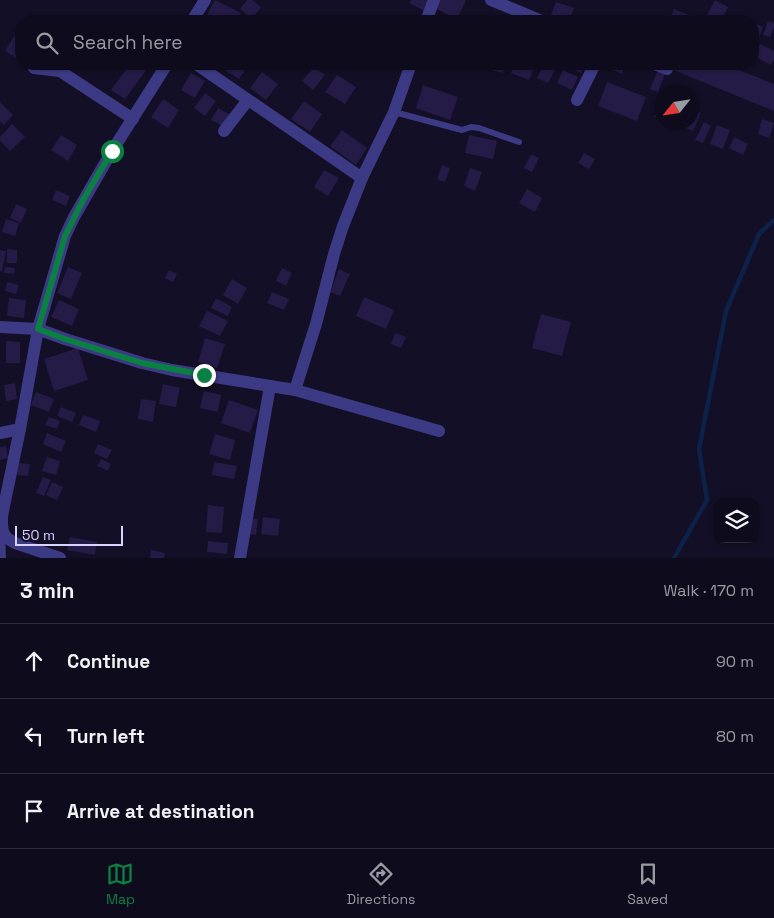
<!DOCTYPE html>
<meta charset="utf-8">
<style>
body{margin:0;font-family:"Space Grotesk",sans-serif;background:#171425;color:#f1f3f6}
.controls{position:absolute;right:15px;bottom:15px;display:grid;overflow:hidden;border-radius:10px;box-shadow:0 1px 4px #0004}
.controls button{width:45px;height:45px;display:grid;place-items:center;padding:0;border:0;border-bottom:1px solid #2e2b3b;background:#0e0b1c;color:#f1f3f6;font:25px sans-serif}
.compass{position:absolute;left:654px;top:85px;width:45px;height:45px;border-radius:50%;background:#0e0b1c;box-shadow:0 1px 4px #0004;rotate:240deg}
.scale{position:absolute;left:15px;bottom:12px;width:108px;box-sizing:border-box;padding-left:5px;border:2px solid #d9d4ff;border-top:0;font-size:14px;line-height:18px;white-space:nowrap;color:#d9d4ff;-webkit-text-stroke:4px #130f26;paint-order:stroke}
.stop{position:absolute;width:15px;height:15px;margin:-11px;border:4px solid #0b8043;border-radius:50%;background:#fff}
.stop.end{background:#0b8043;border-color:#fff;box-shadow:0 1px 5px #0008}
.list{margin:0;padding:0;list-style:none}
h2{display:flex;justify-content:space-between;align-items:center;height:65px;margin:0;padding:0 20px;font-size:21px}
h2 small{font-size:16px;font-weight:400;color:#9b9ba3}
.list li{display:grid;grid-template-columns:32px 1fr auto;gap:15px;align-items:center;box-sizing:border-box;height:75px;padding:0 20px;border-top:1px solid #2e2b3b}
.list b{display:block;font-size:19px;white-space:nowrap}
.list em{font-size:16px;font-style:normal;color:#9b9ba3}
.icon{flex:none;width:28px;height:28px;fill:none;stroke:currentColor;stroke-width:2;stroke-linecap:round;stroke-linejoin:round}
.map{position:relative;flex:none;width:774px;height:558px;overflow:hidden}
.search{position:absolute;background:#0e0b1c;box-shadow:0 1px 4px #0004;left:15px;right:15px;top:15px;height:55px;display:flex;align-items:center;gap:12px;box-sizing:border-box;padding:0 18px;border-radius:20px;color:#9b9ba3;font-size:19px}
.sheet{height:290px;background:#0e0b1c}
nav{display:flex;justify-content:space-around;align-items:center;box-sizing:border-box;height:70px;border-top:1px solid #2e2b3b;background:#0e0b1c;font-size:14px;color:#9b9ba3}
nav a{display:grid;justify-items:center;gap:2px}
nav .on{color:#0b8043}
.map>svg:first-child{display:block}
.lines{fill:none;stroke-linecap:round;stroke-linejoin:round}
.stream{stroke:#0c2248;stroke-width:4.5}
.building{fill:#241b47}
.service{stroke:#3d3a85;stroke-width:6}
.minor{stroke:#3d3a85;stroke-width:12}
.tertiary{stroke:#3d3a85;stroke-width:12}
.route{stroke:#0b8043;stroke-width:6}
</style>
<div class="map">
<svg width="774" height="558" viewBox="0 0 774 558">
<rect width="100%" height="100%" fill="#130f26"/>
<g class="lines">
<polyline class="stream" points="674,558 707,500 699,449 726,311 759,234 774,220"/>
</g>
<g class="building">
<polygon points="215,0 241,13 236,21 210,21 205,19"/>
<polygon points="247,0 252,0 261,7 252,19 240,9"/>
<polygon points="411,0 431,0 425,11 409,3"/>
<polygon points="439,0 466,0 457,19 435,8"/>
<polygon points="715,0 728,7 721,21 714,21 706,17"/>
<polygon points="556,2 574,8 569,21 549,20"/>
<polygon points="674,9 699,19 698,21 669,21"/>
<polygon points="482,15 501,21 481,21"/>
<polygon points="512,15 523,19 522,21 509,21"/>
<polygon points="768,21 774,23 774,27 770,37 763,35"/>
<polygon points="753,23 763,27 758,40 753,38"/>
<polygon points="15,35 21,38 21,61 5,51"/>
<polygon points="760,44 774,51 774,60 771,65 754,56"/>
<polygon points="130,64 139,64 147,69 125,99 111,90"/>
<polygon points="227,64 241,64 247,67 239,79 223,69"/>
<polygon points="485,64 505,64 503,73 484,68"/>
<polygon points="515,64 536,64 529,80 511,73"/>
<polygon points="544,64 555,70 548,83 537,78"/>
<polygon points="563,64 585,64 581,73"/>
<polygon points="604,64 626,64 622,74 603,66"/>
<polygon points="674,64 724,64 774,84 774,111 671,69"/>
<polygon points="314,67 325,75 313,90 302,81"/>
<polygon points="563,70 578,77 572,90 557,83"/>
<polygon points="658,70 665,74 658,92 650,89"/>
<polygon points="262,72 278,84 266,100 250,88"/>
<polygon points="191,73 205,81 195,98 181,90"/>
<polygon points="337,75 356,87 345,104 325,92"/>
<polygon points="607,82 646,97 637,121 598,106"/>
<polygon points="423,85 458,97 450,120 416,108"/>
<polygon points="678,86 688,90 687,92 675,92"/>
<polygon points="205,93 216,101 205,116 194,108"/>
<polygon points="163,99 179,110 168,128 151,117"/>
<polygon points="304,101 322,114 310,132 291,119"/>
<polygon points="0,102 13,115 4,125 0,121"/>
<polygon points="658,105 662,106 662,120 654,117"/>
<polygon points="218,108 229,114 222,126 211,120"/>
<polygon points="692,109 701,113 693,131 679,125 679,122 692,122"/>
<polygon points="762,119 774,123 769,138 758,134"/>
<polygon points="704,122 711,126 703,143 695,140"/>
<polygon points="12,124 25,137 10,151 0,141 0,137"/>
<polygon points="717,125 730,130 723,149 710,144"/>
<polygon points="342,130 367,148 356,165 330,146"/>
<polygon points="61,135 77,145 68,161 51,150"/>
<polygon points="469,135 497,141 493,159 465,153"/>
<polygon points="734,137 748,144 743,155 729,148"/>
<polygon points="584,153 595,159 589,169 578,163"/>
<polygon points="531,154 539,158 532,172 524,168"/>
<polygon points="442,165 450,168 445,182 437,180"/>
<polygon points="470,168 482,172 475,191 464,186"/>
<polygon points="324,170 339,178 328,196 314,187"/>
<polygon points="527,189 542,198 535,212 519,203"/>
<polygon points="56,190 70,196 66,206 52,200"/>
<polygon points="16,204 27,209 21,223 10,218"/>
<polygon points="6,219 19,223 15,236 2,232"/>
<polygon points="7,249 17,250 17,263 7,263"/>
<polygon points="0,250 6,251 2,272 0,271"/>
<polygon points="5,267 15,268 14,274 4,273"/>
<polygon points="68,267 82,273 71,299 57,293"/>
<polygon points="282,268 292,273 286,286 276,281"/>
<polygon points="339,269 350,274 340,296 330,292"/>
<polygon points="169,270 177,274 173,282 165,278"/>
<polygon points="232,279 247,288 238,304 223,295"/>
<polygon points="7,282 19,285 16,294 5,291"/>
<polygon points="272,292 289,299 284,310 267,303"/>
<polygon points="364,297 394,310 386,329 356,316"/>
<polygon points="9,298 26,300 24,318 7,316"/>
<polygon points="216,298 232,307 228,316 211,308"/>
<polygon points="59,300 79,309 72,326 51,317"/>
<polygon points="207,311 228,321 220,336 199,326"/>
<polygon points="541,314 571,322 562,356 532,348"/>
<polygon points="395,333 406,337 401,348 391,344"/>
<polygon points="205,338 225,344 217,368 198,362"/>
<polygon points="6,341 20,342 20,363 6,363"/>
<polygon points="78,348 88,380 54,391 44,359"/>
<polygon points="15,383 17,399 6,401 4,385"/>
<polygon points="163,384 180,388 176,407 159,404"/>
<polygon points="204,391 221,395 218,412 200,408"/>
<polygon points="36,392 54,399 49,412 31,405"/>
<polygon points="141,399 156,401 153,422 138,419"/>
<polygon points="229,400 258,410 250,433 221,423"/>
<polygon points="61,407 76,413 72,422 57,416"/>
<polygon points="83,415 100,421 96,432 79,425"/>
<polygon points="49,417 60,421 57,429 45,425"/>
<polygon points="47,433 66,441 61,452 43,444"/>
<polygon points="215,434 235,440 230,460 209,454"/>
<polygon points="98,444 112,450 107,459 94,453"/>
<polygon points="6,446 8,458 0,460 0,447"/>
<polygon points="47,457 60,461 56,475 42,471"/>
<polygon points="101,459 111,464 108,471 97,466"/>
<polygon points="214,462 237,466 234,479 212,475"/>
<polygon points="18,463 30,464 28,476 17,475"/>
<polygon points="43,477 51,480 44,496 36,493"/>
<polygon points="52,482 63,487 57,500 46,495"/>
<polygon points="208,505 224,507 222,533 206,532"/>
<polygon points="263,517 280,519 278,536 261,534"/>
<polygon points="251,518 258,519 256,535 249,534"/>
<polygon points="70,537 97,542 95,555 67,550"/>
<polygon points="208,541 228,543 227,554 207,552"/>
<polygon points="151,550 165,553 164,558 150,558"/>
</g>
<g class="lines">
<g class="service">
<polyline points="394,112 462,130 471,127 479,128 519,142"/>
<polyline points="2,534 3,558"/>
</g>
<g class="minor">
<polyline points="491,0 542,21"/>
<polyline points="426,21 434,0"/>
<polyline points="196,64 362,178"/>
<polyline points="654,64 667,69"/>
<polyline points="34,68 60,71 133,119"/>
<polyline points="577,100 595,64"/>
<polyline points="224,131 248,100"/>
<polyline points="295,390 316,324 334,254 343,226 362,178 394,112 411,64"/>
<polyline points="0,433 20,429"/>
<path d="M60 558 15 543C1 536 2 530 2 516L21 424 38 329 65 339 142 363 172 370 295 390 439 431"/>
<polyline points="240,558 270,386"/>
</g>
<g class="tertiary">
<polyline points="192,21 205,0"/>
<polyline points="0,327 38,329 65,236 74,217 112,151 167,64"/>
</g>
</g>
<g class="lines">
<polyline class="route" points="112,151 83,200 65,236 38,329 65,339 142,363 204,375"/>
</g>
</svg>
<div class="controls">
<button><svg class="icon" aria-label="layers" viewBox="0 0 24 24"><path d="M12 4l9 5-9 5-9-5zM3 14l9 5 9-5"/></svg></button>
</div>
<svg class="compass" viewBox="-18 -18 36 36"><path d="M0-13l5 13h-10z" fill="#e53935"/><path d="M0 13l5-13h-10z" fill="#9b9ba3"/></svg>
<div class="scale">50 m</div>
<div class="stop" style="left:112px;top:151px"></div>
<div class="stop end" style="left:204px;top:375px"></div>
<div class="search"><svg class="icon" aria-label="search" viewBox="0 0 24 24"><circle cx="10" cy="10" r="6"/><path d="M15 15l6 6"/></svg>Search here</div>
</div>
<section class="sheet">
<h2>3 min<small>Walk · 170 m</small></h2>
<ul class="list">
<li><svg class="icon" aria-label="ahead" viewBox="0 0 24 24"><path d="M12 20V5M6 11l6-6 6 6"/></svg><div><b>Continue</b></div><em>90 m</em></li>
<li><svg class="icon" aria-label="left" viewBox="0 0 24 24"><path d="M17 20v-9H6M10 6l-5 5 5 5"/></svg><div><b>Turn left</b></div><em>80 m</em></li>
<li><svg class="icon" aria-label="arrive" viewBox="0 0 24 24"><path d="M6 21V4h12l-3 4 3 4H6"/></svg><div><b>Arrive at destination</b></div></li>
</ul>
</section>
<nav>
<a class="on"><svg class="icon" aria-label="map" viewBox="0 0 24 24"><path d="M3 6l6-2 6 2 6-2v14l-6 2-6-2-6 2zM9 4v14M15 6v14"/></svg>Map</a>
<a><svg class="icon" aria-label="directions" viewBox="0 0 24 24"><path d="M12 3l9 9-9 9-9-9zM9 14v-3h6M13 9l2 2-2 2"/></svg>Directions</a>
<a><svg class="icon" aria-label="saved" viewBox="0 0 24 24"><path d="M7 4h10v16l-5-4-5 4z"/></svg>Saved</a>
</nav>
